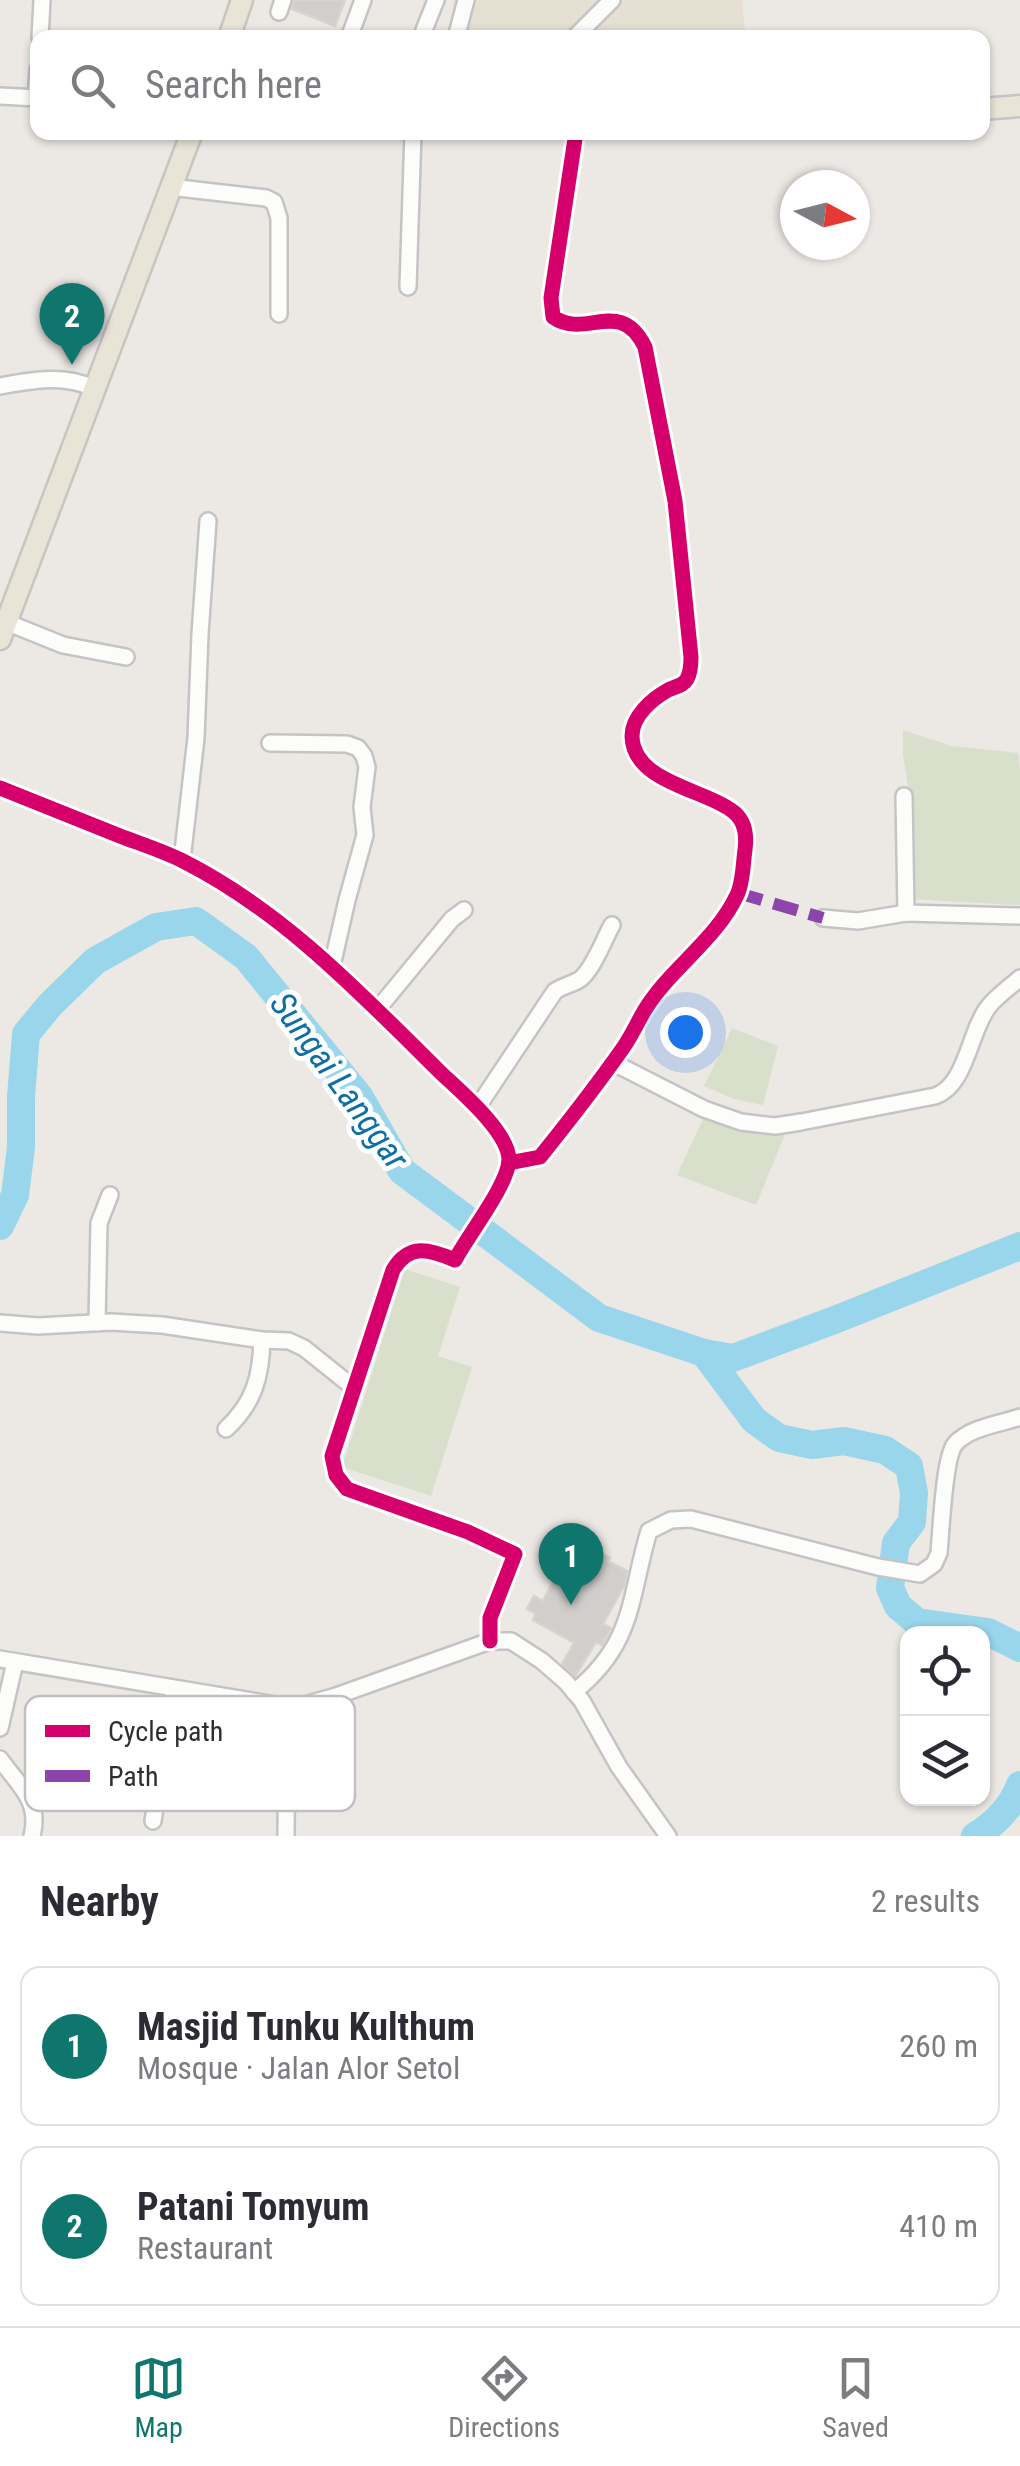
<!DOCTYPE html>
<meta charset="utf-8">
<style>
body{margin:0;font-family:"Roboto Condensed",sans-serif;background:#f2f2f3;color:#2b2b33}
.controls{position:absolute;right:30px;bottom:30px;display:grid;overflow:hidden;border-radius:20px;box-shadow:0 2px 8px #0004}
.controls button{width:90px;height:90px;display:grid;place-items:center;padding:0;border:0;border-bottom:2px solid #e1e1e2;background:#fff;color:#2b2b33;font:50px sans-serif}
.compass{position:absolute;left:780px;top:170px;width:90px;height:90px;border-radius:50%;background:#fff;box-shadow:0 2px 8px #0004;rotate:97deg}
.you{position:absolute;left:685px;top:1032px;width:35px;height:35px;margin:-25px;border:8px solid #fff;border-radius:50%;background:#1a73e8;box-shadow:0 0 0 15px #1a73e833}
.badge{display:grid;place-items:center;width:65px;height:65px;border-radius:50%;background:#0f766e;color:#fff;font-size:32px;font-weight:700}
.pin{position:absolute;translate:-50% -82px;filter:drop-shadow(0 2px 5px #0008)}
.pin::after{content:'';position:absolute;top:52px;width:35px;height:30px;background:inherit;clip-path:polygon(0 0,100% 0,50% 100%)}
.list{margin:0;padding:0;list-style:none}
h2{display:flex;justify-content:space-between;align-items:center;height:130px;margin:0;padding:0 40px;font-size:42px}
h2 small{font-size:32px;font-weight:400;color:#7c7c81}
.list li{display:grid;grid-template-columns:65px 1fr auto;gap:30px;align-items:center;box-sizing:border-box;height:160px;margin:0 20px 20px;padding:0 20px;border:2px solid #e1e1e2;border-radius:20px}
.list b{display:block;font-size:38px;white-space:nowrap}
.list p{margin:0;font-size:32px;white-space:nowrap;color:#7c7c81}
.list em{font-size:32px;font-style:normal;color:#7c7c81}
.icon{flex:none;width:55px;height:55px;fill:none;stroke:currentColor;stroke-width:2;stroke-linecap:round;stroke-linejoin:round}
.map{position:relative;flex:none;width:1020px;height:1836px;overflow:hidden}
.search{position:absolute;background:#fff;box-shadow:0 2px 8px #0004;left:30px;right:30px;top:30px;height:110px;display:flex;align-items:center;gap:25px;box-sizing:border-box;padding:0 35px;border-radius:20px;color:#7c7c81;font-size:38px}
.sheet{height:490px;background:#fff}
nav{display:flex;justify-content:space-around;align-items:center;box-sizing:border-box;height:140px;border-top:2px solid #e1e1e2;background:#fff;font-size:28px;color:#7c7c81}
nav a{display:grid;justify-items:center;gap:5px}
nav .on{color:#0f766e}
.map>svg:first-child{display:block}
.education{fill:#e6e0d3}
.cemetery{fill:#d8e0cc}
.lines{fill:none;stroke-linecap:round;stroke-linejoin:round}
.river{stroke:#99d6ec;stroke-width:28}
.building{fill:#d1cecb;stroke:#d7d4d0;stroke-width:2.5}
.minor-casing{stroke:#c5c4c5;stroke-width:20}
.major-casing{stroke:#c6c5c4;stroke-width:25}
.minor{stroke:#fcfcfb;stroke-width:15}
.major{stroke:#e8e4d6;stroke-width:20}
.quiet{stroke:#8e44ad;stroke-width:12;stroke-dasharray:25 12;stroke-linecap:butt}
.cycleway-casing{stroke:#fff;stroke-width:21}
.cycleway{stroke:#d6006c;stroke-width:15}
.labels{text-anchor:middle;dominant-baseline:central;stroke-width:10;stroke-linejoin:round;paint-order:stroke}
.water-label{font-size:35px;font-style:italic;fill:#0d6fa3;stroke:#fff}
.key{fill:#fff;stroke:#c0c0c0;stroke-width:2.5}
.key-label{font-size:28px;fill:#2e2e2e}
</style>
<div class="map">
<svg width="1020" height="1836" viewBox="0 0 1020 1836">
<rect width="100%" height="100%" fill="#ece8e4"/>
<polygon class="education" points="454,0 742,0 745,32 586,33 585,38 447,38"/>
<g class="cemetery">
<polygon points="903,730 952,746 1018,753 1020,770 1020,905 907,899 911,807 903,754"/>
<polygon points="732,1028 778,1046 763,1105 734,1099 704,1086"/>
<polygon points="708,1108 788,1127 756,1205 677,1175"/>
<polygon points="405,1269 460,1287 438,1356 472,1367 431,1496 342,1467"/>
</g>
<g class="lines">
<g class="river">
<polyline points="0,1226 15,1195 21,1147 21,1097 26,1034 50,1005 95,961 156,927 196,921 246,957 359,1096 402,1171 599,1318 704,1353 733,1358 837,1319 1020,1246"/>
<polyline points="704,1353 754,1420 779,1438 812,1445 844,1441 885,1450 909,1466 914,1493 912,1522 896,1543 890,1588 898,1606 917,1622 988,1632 1020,1648"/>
<path d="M975 1836C995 1824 1011 1808 1020 1785"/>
</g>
</g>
<g class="building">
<polygon points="294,0 345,0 335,26 292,9"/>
<polygon points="589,1540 602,1547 599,1552 610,1558 608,1561 627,1571 624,1586 603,1624 611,1628 609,1632 602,1645 596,1642 575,1676 562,1664 574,1643 533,1620 536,1614 527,1609 534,1596 543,1601 574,1541 585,1547"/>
</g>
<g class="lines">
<defs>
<g id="minor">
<polyline points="279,12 283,0"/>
<polyline points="424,30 436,0"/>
<polyline points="40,38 42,0"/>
<polyline points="349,38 363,0"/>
<polyline points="456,38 466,0"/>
<polyline points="574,38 612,0"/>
<polyline points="0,96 38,98"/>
<polyline points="36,98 38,70"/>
<polyline points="170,187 266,198 274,202 279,218 279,314"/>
<polyline points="408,287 413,132"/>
<path d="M0 386C33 380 63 374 94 388"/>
<polyline points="6,622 63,645 126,657"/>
<polyline points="270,743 347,744 358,748 364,756 367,767 362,807 365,835 347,900 332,966"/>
<path d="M0 788C40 804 80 820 120 836 141 844 163 851 183 861 284 912 361 994 440 1072 460 1091 509 1132 509 1160 508 1185 468 1235 455 1260 429 1249 409 1243 393 1270L332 1456 336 1475 347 1489 468 1532 515 1554 490 1618V1641"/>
<polyline points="904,796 906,913"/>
<polyline points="182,860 196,738 200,634 208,521"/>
<polyline points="823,918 858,921 906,913 1020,916"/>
<polyline points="377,1010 452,919 464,910"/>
<path d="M612 1062 704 1109 741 1122 775 1126 801 1122 935 1096C967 1085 969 1031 989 1006 997 996 1010 987 1020 978"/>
<path d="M477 1108 555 991C563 986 569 985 577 981 591 975 604 939 612 925"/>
<path d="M509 1163 540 1157C569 1121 597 1085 623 1048 632 1035 638 1021 646 1008 672 967 716 940 737 895 743 883 743 864 745 850 747 835 745 819 731 810 703 789 633 782 632 736 632 716 652 699 668 690 676 686 683 686 687 679 691 672 691 664 691 657L675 501 645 347C620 296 586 340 553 317L551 298 576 132"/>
<polyline points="0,1323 38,1326 111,1322 162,1325 262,1340 289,1341 304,1348 354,1388"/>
<polyline points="97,1323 99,1223 110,1195"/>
<path d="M226 1429C254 1403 261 1377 262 1340"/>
<polyline points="0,1659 294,1708 336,1696 490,1641 511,1641 542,1661 566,1682 582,1701 619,1767 668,1836"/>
<path d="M574 1692C635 1643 629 1598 649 1531L671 1520 691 1519 878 1567 920 1574 934 1564 939 1553C941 1532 944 1457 955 1444 970 1427 1000 1424 1020 1417"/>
<polyline points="0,1728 15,1662"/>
<path d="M0 1759C19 1786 41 1801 32 1836"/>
<polyline points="153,1821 174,1689"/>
<polyline points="286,1836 287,1708"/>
</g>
<g id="major">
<polyline points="229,38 242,0"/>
<polyline points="982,109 1020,106"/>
<polyline points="0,639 192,132"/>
</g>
</defs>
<use href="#minor" class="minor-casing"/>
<use href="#major" class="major-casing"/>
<use href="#minor" class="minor"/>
<use href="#major" class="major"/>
<polyline class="quiet" points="738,893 823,918"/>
<defs>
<g id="cycleway">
<path d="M0 788C40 804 80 820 120 836 141 844 163 851 183 861 284 912 361 994 440 1072 460 1091 509 1132 509 1160 508 1185 468 1235 455 1260 429 1249 409 1243 393 1270L332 1456 336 1475 347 1489 468 1532 515 1554 490 1618V1641"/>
<path d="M509 1163 540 1157C569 1121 597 1085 623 1048 632 1035 638 1021 646 1008 672 967 716 940 737 895 743 883 743 864 745 850 747 835 745 819 731 810 703 789 633 782 632 736 632 716 652 699 668 690 676 686 683 686 687 679 691 672 691 664 691 657L675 501 645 347C620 296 586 340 553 317L551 298 576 132"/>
</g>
</defs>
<use href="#cycleway" class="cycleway-casing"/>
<use href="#cycleway" class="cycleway"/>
</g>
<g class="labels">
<g class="water-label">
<text transform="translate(339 1081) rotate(54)">Sungai Langgar</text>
</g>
</g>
<rect x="25" y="1696" width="330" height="115" rx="15" class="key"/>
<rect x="45" y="1725" width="45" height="12" fill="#d6006c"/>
<rect x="45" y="1770" width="45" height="12" fill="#8e44ad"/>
<g class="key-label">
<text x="108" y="1741">Cycle path</text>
<text x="108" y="1786">Path</text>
</g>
</svg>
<div class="controls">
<button><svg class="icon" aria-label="locate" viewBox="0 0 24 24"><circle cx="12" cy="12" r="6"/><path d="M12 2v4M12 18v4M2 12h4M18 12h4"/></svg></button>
<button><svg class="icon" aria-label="layers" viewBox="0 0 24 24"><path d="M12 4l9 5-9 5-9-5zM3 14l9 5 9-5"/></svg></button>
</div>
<svg class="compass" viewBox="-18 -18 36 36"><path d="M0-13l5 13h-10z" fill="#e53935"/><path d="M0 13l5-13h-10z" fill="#7c7c81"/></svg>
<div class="you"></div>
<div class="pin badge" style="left:571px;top:1605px">1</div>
<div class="pin badge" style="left:72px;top:365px">2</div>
<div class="search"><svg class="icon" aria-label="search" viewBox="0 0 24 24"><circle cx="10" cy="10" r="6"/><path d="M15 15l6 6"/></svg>Search here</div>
</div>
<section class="sheet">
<h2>Nearby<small>2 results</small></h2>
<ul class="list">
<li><span class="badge">1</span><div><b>Masjid Tunku Kulthum</b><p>Mosque · Jalan Alor Setol</p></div><em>260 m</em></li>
<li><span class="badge">2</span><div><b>Patani Tomyum</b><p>Restaurant</p></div><em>410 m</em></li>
</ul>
</section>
<nav>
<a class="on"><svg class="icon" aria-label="map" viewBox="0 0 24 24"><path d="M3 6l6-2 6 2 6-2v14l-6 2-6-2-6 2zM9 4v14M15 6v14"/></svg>Map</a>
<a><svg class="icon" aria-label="directions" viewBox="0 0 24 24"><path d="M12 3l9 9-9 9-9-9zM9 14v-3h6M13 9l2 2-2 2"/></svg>Directions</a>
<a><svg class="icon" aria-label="saved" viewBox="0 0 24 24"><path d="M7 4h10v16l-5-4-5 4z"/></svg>Saved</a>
</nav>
